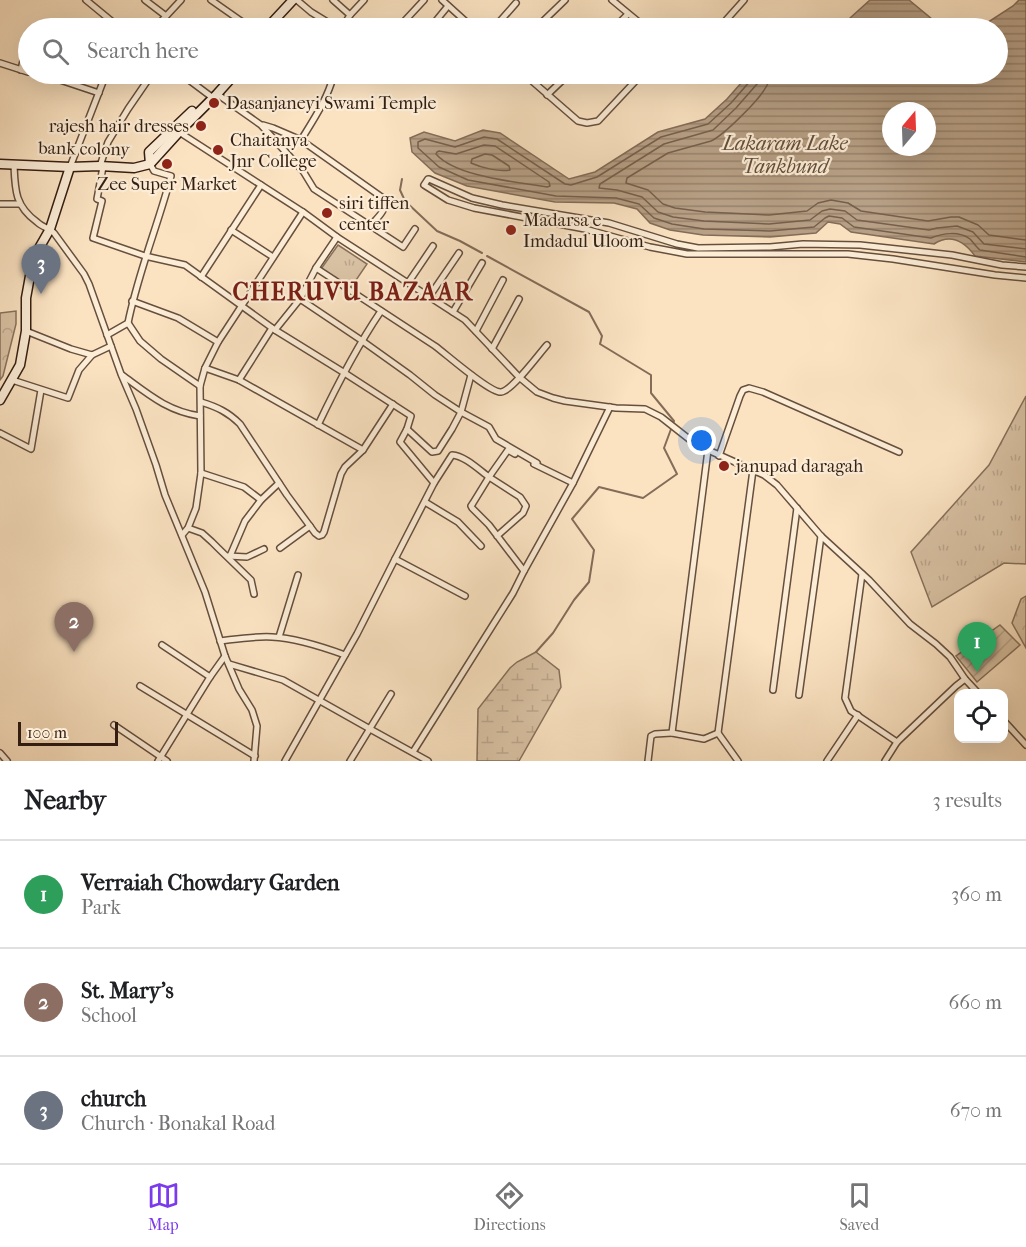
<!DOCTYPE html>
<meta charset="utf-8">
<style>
body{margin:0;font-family:"IM FELL French Canon",serif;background:#f6f6f6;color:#202124}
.controls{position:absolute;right:18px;bottom:18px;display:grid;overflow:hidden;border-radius:12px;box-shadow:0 6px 24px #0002}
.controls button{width:54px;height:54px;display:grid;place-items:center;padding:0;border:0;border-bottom:2px solid #e0e0e0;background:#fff;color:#202124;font:30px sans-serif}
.compass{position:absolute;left:882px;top:102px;width:54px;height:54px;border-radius:50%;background:#fff;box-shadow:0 6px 24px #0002;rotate:19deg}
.scale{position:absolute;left:18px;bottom:15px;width:100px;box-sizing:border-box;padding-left:6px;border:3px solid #341e12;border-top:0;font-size:16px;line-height:21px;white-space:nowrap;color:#341e12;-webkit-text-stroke:4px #fcedd7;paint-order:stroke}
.you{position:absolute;left:702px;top:441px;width:21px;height:21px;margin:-15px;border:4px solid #fff;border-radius:50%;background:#1a73e8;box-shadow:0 0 0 9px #1a73e833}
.badge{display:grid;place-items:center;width:39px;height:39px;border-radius:50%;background:#7c3aed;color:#fff;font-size:20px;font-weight:700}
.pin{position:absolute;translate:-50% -50px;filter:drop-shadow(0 2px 3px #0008)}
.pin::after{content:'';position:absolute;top:32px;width:21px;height:18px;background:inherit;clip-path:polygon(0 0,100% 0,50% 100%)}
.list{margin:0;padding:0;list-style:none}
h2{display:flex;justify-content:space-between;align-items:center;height:78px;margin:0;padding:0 24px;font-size:26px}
h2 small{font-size:20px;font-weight:400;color:#757577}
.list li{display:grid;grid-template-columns:39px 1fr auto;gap:18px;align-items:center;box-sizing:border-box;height:108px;padding:0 24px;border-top:2px solid #e0e0e0}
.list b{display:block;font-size:22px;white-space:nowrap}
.list p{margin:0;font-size:20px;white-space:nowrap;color:#757577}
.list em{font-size:20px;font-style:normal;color:#757577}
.icon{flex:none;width:33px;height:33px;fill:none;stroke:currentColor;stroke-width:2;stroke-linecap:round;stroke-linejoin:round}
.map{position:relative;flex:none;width:1026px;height:761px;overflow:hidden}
.search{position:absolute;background:#fff;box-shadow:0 6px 24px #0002;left:18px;right:18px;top:18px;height:66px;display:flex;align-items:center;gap:15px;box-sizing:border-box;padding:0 21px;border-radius:33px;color:#757577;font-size:22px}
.sheet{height:402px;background:#fff}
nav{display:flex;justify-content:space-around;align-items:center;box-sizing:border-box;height:84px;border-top:2px solid #e0e0e0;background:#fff;font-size:16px;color:#757577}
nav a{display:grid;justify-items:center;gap:3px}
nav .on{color:#7c3aed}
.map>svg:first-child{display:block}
.grass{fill:url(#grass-tufts);stroke:#86705b;stroke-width:1.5}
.forest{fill:url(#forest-crowns);stroke:#86705b;stroke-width:1.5}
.wetland{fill:url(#wetland-marsh);stroke:#86705b;stroke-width:1.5}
.garden{fill:url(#garden-furrows);stroke:#86705b;stroke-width:1.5}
.water{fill:url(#water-rules);stroke:#836c58;stroke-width:1.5;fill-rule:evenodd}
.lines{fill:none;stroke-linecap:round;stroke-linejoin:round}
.shore{stroke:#765f4c;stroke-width:1.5}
.stream{stroke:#836c58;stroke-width:2}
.minor-casing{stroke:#664f3e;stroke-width:8}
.secondary-casing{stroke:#341e12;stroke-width:11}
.minor{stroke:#fcedd7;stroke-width:5}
.secondary{stroke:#fcedd7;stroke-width:8}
.poi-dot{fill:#8f2418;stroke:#fcedd7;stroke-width:2}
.labels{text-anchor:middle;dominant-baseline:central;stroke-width:4.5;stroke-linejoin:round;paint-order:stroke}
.poi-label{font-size:18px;fill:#341e12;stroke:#fcedd7;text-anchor:start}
.street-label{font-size:18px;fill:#341e12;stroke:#fcedd7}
.water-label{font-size:20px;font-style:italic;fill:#624c3b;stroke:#fcedd7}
.district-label{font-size:24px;font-weight:bold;letter-spacing:1.5px;fill:#7a1f14;stroke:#fcedd7}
</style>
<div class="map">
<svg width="1026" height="761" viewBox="0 0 1026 761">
<defs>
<pattern id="grass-tufts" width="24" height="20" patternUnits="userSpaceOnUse" patternTransform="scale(1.5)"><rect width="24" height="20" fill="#d9c2a4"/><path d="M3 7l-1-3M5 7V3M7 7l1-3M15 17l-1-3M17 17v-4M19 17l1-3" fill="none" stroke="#bba68c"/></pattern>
<pattern id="forest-crowns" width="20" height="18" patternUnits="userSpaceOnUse" patternTransform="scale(1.5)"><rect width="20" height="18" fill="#d9c2a4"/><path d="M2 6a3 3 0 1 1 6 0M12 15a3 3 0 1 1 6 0" fill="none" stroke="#bba68c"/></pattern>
<pattern id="wetland-marsh" width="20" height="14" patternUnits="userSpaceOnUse" patternTransform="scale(1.5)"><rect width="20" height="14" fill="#d9c2a4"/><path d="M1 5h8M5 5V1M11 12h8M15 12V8" fill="none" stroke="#bba68c"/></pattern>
<pattern id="garden-furrows" width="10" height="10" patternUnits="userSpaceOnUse" patternTransform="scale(1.5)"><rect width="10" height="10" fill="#d9c2a4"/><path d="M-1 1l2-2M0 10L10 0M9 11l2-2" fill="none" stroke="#bba68c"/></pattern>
<pattern id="water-rules" width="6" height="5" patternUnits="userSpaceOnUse" patternTransform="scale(1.5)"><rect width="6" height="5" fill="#b7a086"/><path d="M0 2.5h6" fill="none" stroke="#96826c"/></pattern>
</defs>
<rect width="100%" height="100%" fill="#fbe3c2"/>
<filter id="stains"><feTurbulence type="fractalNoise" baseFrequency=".00333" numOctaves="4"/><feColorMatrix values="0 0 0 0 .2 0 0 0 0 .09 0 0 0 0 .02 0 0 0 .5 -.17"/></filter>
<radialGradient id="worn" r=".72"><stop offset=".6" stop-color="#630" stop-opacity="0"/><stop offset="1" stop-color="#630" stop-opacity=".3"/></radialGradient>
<g class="grass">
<polygon points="338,245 367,264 350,289 321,269"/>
<polygon points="1026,396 1026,564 1004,563 932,607 911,552 989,465"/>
</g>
<g class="forest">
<polygon points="16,311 16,324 3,376 0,380 0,313"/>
<polygon points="1026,596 1026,648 1012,623 1021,599"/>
</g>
<polygon class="wetland" points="536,652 559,670 561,687 519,761 477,761 478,709 510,668 517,662"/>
<polygon class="garden" points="1000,625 1020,645 977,682 956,656"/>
<g class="water">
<polygon points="870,0 909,0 932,19 952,28 839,28"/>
<path d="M1019 0H1026V262L975 256C964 241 951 233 934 244L851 232 840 224 828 222 816 233 770 237 703 235 670 230 650 223 637 209 614 203 555 202 467 186 435 173 412 152 410 138 424 132 455 141 483 130 500 133 569 179 595 172 658 132 705 119 727 99 749 74H998V28H979L1013 6ZM891 111H927V147H891Z"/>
</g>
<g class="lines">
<g class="shore">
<path d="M753 74 751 80 731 103 708 124 661 137 597 177 571 185 565 184 497 139 484 137 455 147 425 139 418 142V148L439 167 468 180 556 196 616 198 639 204 654 218 672 224 704 229 770 231 814 227 825 218 829 216 842 218 854 227 931 238C943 233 959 231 970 239 973 242 976 247 980 250L1026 257"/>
<polyline points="761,74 760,79 757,84 736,108 713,130 664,144 600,184 599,188 617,190 642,197 658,212 673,217 704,221 769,224 810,220 822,211 830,209 845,211 857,220 929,230 937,228 957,226 973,232 984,244 1026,249"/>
<path d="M770 74C769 79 769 83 766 87 759 100 724 135 711 141L668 153 627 178 626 183 648 190 663 204 675 208 705 212 769 215 807 211 818 203 831 200 848 203 861 211 928 221 951 217H959L978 225 989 235 1026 240"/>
<path d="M484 145 495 146 549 182 550 186 547 187C517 182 456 177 436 154L437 152 439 151 456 154Z"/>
<path d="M485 154 492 155 509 166 510 170C499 172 482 168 471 163L472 159Z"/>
</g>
<g class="stream">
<polyline points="402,179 400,190 405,201 437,231 460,241 482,253"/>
<polyline points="487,256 589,312 602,336 600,344 651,375 651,393 674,421 664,448 677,474 643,498 599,487 572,519 594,550 589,582 574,600 553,633 536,652"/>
</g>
<defs>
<g id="minor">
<polyline points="86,0 120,28"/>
<polyline points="145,0 166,16"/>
<polyline points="211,0 251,28"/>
<polyline points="333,0 350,15"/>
<polyline points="442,0 473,28"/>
<polyline points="612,0 646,28"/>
<polyline points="298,1 311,12 337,28"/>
<polyline points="69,28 70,27"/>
<polyline points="155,28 181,0"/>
<polyline points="342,28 350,15 364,0"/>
<polyline points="398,28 424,0"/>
<polyline points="430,28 448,6"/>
<polyline points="494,28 516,3"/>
<polyline points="536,28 565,0"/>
<polyline points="614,28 628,14"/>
<polyline points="719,28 744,0"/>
<polyline points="0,63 28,72"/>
<polyline points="21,70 28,37"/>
<polyline points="35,74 54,78 99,93"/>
<polyline points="181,74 213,98"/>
<polyline points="390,74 391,76"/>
<polyline points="524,74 578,121 587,123 598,121 642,74"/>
<polyline points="695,74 701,79"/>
<polyline points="452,79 457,74"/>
<polyline points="217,94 261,125 303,171 314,189 403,247 415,229"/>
<polyline points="547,95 569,74"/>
<path d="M263 125 273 128 301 140 383 198C389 209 377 218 370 226"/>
<polyline points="179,132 303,212 337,237 465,320 519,377 537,392 553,398 565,401 616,408 645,409 661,417 689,439 708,450 764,475 777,485 821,536 869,580 910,624 936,644 950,657 965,679 979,694"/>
<path d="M301 140C314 119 328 98 334 74"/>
<path d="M14 165C15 190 15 206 37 222 42 227 49 228 54 233L84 274 89 284 121 374 136 409 156 465 165 495 205 592 225 656 239 689 252 710 257 726 254 761"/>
<polyline points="100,166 108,142 128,109 152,74"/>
<polyline points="70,167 106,74"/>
<polyline points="103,167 97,199 102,201 93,238 145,256 185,265 275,330 343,372 411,416 407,429 400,442 434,483 395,559"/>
<polyline points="0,204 20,204"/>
<polyline points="231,230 273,257"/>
<polyline points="1026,267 1002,265 952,255 860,245 803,244 770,247 698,248 677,244 609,223 502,205 472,198 429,179 428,179 424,185 448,200 474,208 585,229 650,247 687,254 848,254 893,259 995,275 1026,278"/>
<path d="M316 268 435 346C446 354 490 393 501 392 512 391 538 355 547 345"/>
<polyline points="201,277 261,185"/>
<polyline points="408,283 433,246"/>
<polyline points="429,297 459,253"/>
<polyline points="300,299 361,340 410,375 435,395 461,412 489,427 496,439 537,463"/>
<polyline points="132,301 178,318 218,342"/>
<polyline points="453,312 482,263"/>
<polyline points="128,323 140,341 161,359 200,386"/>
<polyline points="275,330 300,299 316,268 337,237"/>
<polyline points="26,331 71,349 92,355 111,346"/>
<polyline points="476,331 503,280"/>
<path d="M107 335 128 323C138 273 158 225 171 176L154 171 150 164"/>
<polyline points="492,349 519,299"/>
<polyline points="205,368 239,380 363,450"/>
<path d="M122 375C148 394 167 411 200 416"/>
<polyline points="12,380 68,398 79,370 92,355"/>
<polyline points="239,380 272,328"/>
<path d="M201 402C217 407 228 412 240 424L287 495 315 533 319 536 322 535 324 532 341 474 345 467 363 450 393 404"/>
<path d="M318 425C337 385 356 348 381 311"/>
<polyline points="407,429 432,452 438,451 452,429 461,412 471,375"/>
<polyline points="0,433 31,449 41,390"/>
<polyline points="708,450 672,733 704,739 718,733 738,761"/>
<polyline points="719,456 740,396 743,390 749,388 763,392 899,452"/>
<polyline points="534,464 573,483 610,407"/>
<polyline points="201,473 244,487 261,500"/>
<path d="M434 483 452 455C465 456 478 469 489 477L508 450 515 454"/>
<polyline points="425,502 458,522 481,546"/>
<polyline points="188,528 202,533 212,542 218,548 251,580 254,594"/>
<polyline points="182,535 188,528 196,508 201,473 200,386 205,368 218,342 303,212"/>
<polyline points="280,548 310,526"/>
<polyline points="228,556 247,557 264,549"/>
<polyline points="230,556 245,521 261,500 279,483"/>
<polyline points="524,571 573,483"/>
<polyline points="862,574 845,698 851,711 897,742"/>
<polyline points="279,637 298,575"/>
<path d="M220 641C237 639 255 636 272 637 296 638 323 647 345 655"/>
<polyline points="162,645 210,677"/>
<polyline points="229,664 283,680 370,729 428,761"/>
<polyline points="140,686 255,756"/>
<polyline points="773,690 797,508"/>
<polyline points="799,695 821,536"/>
<polyline points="1004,721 1026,745"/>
<polyline points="114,725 167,761"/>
<polyline points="718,733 753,470"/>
<polyline points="413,752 513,593 524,571 489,525 472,508 471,506 473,503 489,477 520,497 526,506 523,513 497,536"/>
<polyline points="0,753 7,761"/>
<polyline points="158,761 210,677 225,656"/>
<polyline points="285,761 357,634 395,559 465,596"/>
<polyline points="350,761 391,694"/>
<polyline points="648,761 651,736 655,734 672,733"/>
<polyline points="827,761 858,715"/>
<polyline points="885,761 897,742 956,686 965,679"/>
</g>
<g id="secondary">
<polyline points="267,28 293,0"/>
<polyline points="0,164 70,167 100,166 134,168 150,164 179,132 217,94 235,74"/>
<polyline points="150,164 149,152 192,111"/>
<polyline points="0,400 20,365 26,331 26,298 30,276 38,250 50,229 70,167"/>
</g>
</defs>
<use href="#minor" class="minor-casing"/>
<use href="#secondary" class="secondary-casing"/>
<use href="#minor" class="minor"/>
<use href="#secondary" class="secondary"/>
</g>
<g class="poi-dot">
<circle cx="214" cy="103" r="6"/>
<circle cx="201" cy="126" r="6"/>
<circle cx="218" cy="150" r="6"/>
<circle cx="167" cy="164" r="6"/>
<circle cx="327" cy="213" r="6"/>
<circle cx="511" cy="230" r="6"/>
<circle cx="724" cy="466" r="6"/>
</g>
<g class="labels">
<g class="poi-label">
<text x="226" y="103">Dasanjaneyi Swami Temple</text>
<text x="189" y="126" text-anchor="end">rajesh hair dresses</text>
<text x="230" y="140">Chaitanya<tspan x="230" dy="21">Jnr College</tspan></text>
<text x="167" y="184" text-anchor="middle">Zee Super Market</text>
<text x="339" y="203">siri tiffen<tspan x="339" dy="21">center</tspan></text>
<text x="523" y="220">Madarsa e<tspan x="523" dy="21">Imdadul Uloom</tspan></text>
<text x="736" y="466">janupad daragah</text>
</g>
<g class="street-label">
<text transform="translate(84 149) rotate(1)">bank colony</text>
</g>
<g class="water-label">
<text x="785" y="143">Lakaram Lake<tspan x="785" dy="23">Tankbund</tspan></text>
</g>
<g class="district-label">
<text x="353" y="292">CHERUVU BAZAAR</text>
</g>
</g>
<rect width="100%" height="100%" filter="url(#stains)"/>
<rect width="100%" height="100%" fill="url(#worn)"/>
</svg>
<div class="controls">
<button><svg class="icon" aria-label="locate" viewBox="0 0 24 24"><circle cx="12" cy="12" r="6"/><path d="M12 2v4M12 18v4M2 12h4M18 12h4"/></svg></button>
</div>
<svg class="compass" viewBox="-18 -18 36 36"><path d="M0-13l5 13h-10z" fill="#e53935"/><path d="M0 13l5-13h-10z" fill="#757577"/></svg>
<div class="scale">100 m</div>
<div class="you"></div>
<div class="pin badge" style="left:977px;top:672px;background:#2e9e5b">1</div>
<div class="pin badge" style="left:74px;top:652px;background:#8d6e63">2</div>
<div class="pin badge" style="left:41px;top:294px;background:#6b7280">3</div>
<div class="search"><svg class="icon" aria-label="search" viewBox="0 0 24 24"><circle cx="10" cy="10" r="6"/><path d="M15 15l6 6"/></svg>Search here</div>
</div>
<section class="sheet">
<h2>Nearby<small>3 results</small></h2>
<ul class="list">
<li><span class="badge" style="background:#2e9e5b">1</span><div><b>Verraiah Chowdary Garden</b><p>Park</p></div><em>360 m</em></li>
<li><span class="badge" style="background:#8d6e63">2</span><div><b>St. Mary's</b><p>School</p></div><em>660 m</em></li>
<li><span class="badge" style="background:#6b7280">3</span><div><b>church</b><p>Church · Bonakal Road</p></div><em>670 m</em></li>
</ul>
</section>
<nav>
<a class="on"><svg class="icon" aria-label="map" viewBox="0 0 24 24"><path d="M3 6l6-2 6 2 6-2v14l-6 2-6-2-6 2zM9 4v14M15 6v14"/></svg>Map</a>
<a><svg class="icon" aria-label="directions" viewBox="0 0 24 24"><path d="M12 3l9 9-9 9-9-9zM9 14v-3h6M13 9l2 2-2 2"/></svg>Directions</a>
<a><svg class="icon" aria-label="saved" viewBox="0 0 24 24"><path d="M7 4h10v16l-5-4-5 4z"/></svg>Saved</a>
</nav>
